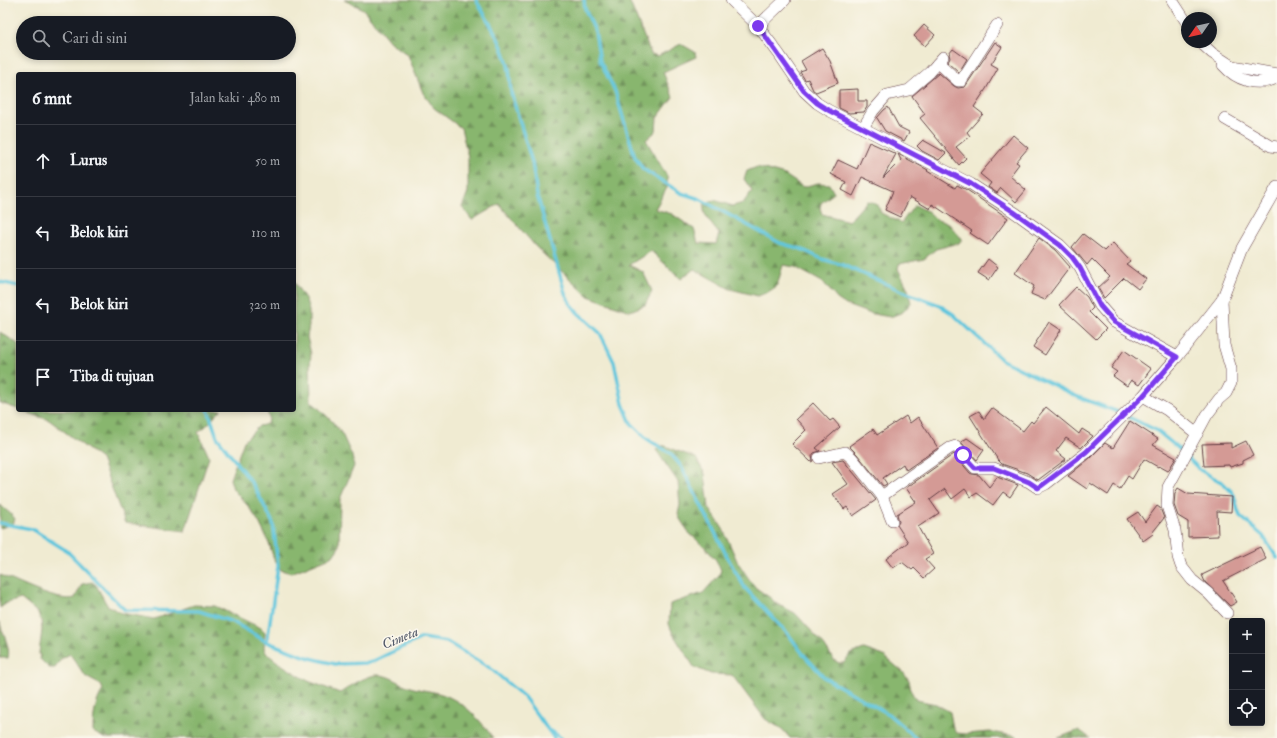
<!DOCTYPE html>
<html lang="id">
<meta charset="utf-8">
<style>
body{margin:0;font-family:"IM FELL Double Pica",serif;background:#242831;color:#f1f3f6}
.controls{position:absolute;right:12px;bottom:12px;display:grid;overflow:hidden;border-radius:4px;box-shadow:0 2px 6px #0003}
.controls button{width:36px;height:36px;display:grid;place-items:center;padding:0;border:0;border-bottom:1px solid #363941;background:#171b24;color:#f1f3f6;font:20px sans-serif}
.compass{position:absolute;left:1181px;top:12px;width:36px;height:36px;border-radius:50%;background:#171b24;box-shadow:0 2px 6px #0003;rotate:236deg}
.stop{position:absolute;width:12px;height:12px;margin:-9px;border:3px solid #7c3aed;border-radius:50%;background:#fff}
.stop.end{background:#7c3aed;border-color:#fff;box-shadow:0 1px 4px #0008}
.list{margin:0;padding:0;list-style:none}
h2{display:flex;justify-content:space-between;align-items:center;height:52px;margin:0;padding:0 16px;font-size:17px}
h2 small{font-size:13px;font-weight:400;color:#9ea1a6}
.list li{display:grid;grid-template-columns:26px 1fr auto;gap:12px;align-items:center;box-sizing:border-box;height:72px;padding:0 16px;border-top:1px solid #363941}
.list b{display:block;font-size:15px;white-space:nowrap}
.list em{font-size:13px;font-style:normal;color:#9ea1a6}
.icon{flex:none;width:22px;height:22px;fill:none;stroke:currentColor;stroke-width:2;stroke-linecap:round;stroke-linejoin:round}
.map{position:relative;flex:none;width:1277px;height:738px;overflow:hidden}
.search{position:absolute;background:#171b24;box-shadow:0 2px 6px #0003;left:16px;top:16px;width:280px;height:44px;display:flex;align-items:center;gap:10px;box-sizing:border-box;padding:0 14px;border-radius:22px;color:#9ea1a6;font-size:15px}
.panel{position:absolute;background:#171b24;box-shadow:0 2px 6px #0003;left:16px;top:72px;width:280px;height:340px;border-radius:4px}
.map>svg:first-child{display:block}
.forest{fill:url(#forest-firs);stroke:#696a4c}
.lines{fill:none;stroke-linecap:round;stroke-linejoin:round}
.stream{stroke:#60c6dd;stroke-width:3.5}
.building{fill:#d49a95}
.street-casing{stroke:#633e44;stroke-width:12}
.street{stroke:#fff;stroke-width:11}
.route{stroke:#7c3aed;stroke-width:5}
.labels{text-anchor:middle;dominant-baseline:central;stroke-width:3;stroke-linejoin:round;paint-order:stroke}
.water-label{font-size:14px;font-style:italic;fill:#525969;stroke:#fbf7ec}
</style>
<div class="map">
<svg width="1277" height="738" viewBox="0 0 1277 738">
<defs>
<pattern id="forest-firs" width="22" height="20" patternUnits="userSpaceOnUse"><rect width="22" height="20" fill="#88b66e"/><path d="M5 1l3.5 6h-7zM16 11l3.5 6h-7z" fill="#71935b"/></pattern>
</defs>
<rect width="100%" height="100%" fill="#fbf7ec"/>
<filter id="ink" filterUnits="userSpaceOnUse"><feTurbulence type="fractalNoise" baseFrequency=".025" numOctaves="2"/><feDisplacementMap in="SourceGraphic" scale="8" xChannelSelector="R" yChannelSelector="G"/><feConvolveMatrix kernelMatrix="1 2 1 2 8 2 1 2 1" color-interpolation-filters="sRGB"/></filter>
<filter id="wash" filterUnits="userSpaceOnUse"><feTurbulence type="fractalNoise" baseFrequency=".012" numOctaves="4" result="noise"/><feDisplacementMap in="SourceGraphic" scale="16" xChannelSelector="R" yChannelSelector="G"/><feGaussianBlur stdDeviation="0.9" result="paint"/><feColorMatrix in="noise" values="0 0 0 0 0 0 0 0 0 0 0 0 0 0 0 0 0 1.4 0 .05"/><feComposite in="paint" operator="in"/></filter>
<g filter="url(#wash)">
<rect width="100%" height="100%" fill="#f0ebd2"/>
<g class="forest">
<path d="M344 0H629L651 54 658 56 681 44 695 52 696 57 663 72 673 97 657 118 656 131 646 140 667 176 668 186 655 209 672 214 694 229 698 243 716 244 719 234C713 225 700 214 705 203L714 200 733 206 743 203 752 191 744 179 747 171 757 167 785 175 803 187 818 183 829 184 834 193 821 203 820 208 822 214 849 221 867 201C876 202 878 205 881 213L901 223 915 205 929 212 937 220 948 223 962 239 959 243 936 249 924 259 899 264 898 269 908 289 911 303 903 312 890 317 868 313 846 305 837 299 824 283 795 267 783 265 777 286 768 292 758 296 730 289 694 269 681 279 651 251 629 265 643 272 652 291 645 305 630 311 588 296 536 247 499 204 472 220 462 207 468 192V157L461 128 434 108 423 93 408 55 390 42 363 9Z"/>
<polygon points="294,282 306,300 309,311 309,326 307,337 311,354 310,364 311,401 332,421 342,434 352,456 354,466 340,499 339,547 333,556 291,573 281,570 275,562 268,541 259,522 248,506 233,489 230,479 244,441 259,426 264,425 268,423 269,418 267,410 294,410"/>
<polygon points="0,332 18,344 18,409 0,403"/>
<polygon points="20,410 221,410 205,427 198,432 209,457 185,531 125,523 101,459 49,420"/>
<polygon points="660,446 665,446 696,458 705,474 709,508 723,529 737,561 749,579 756,588 772,599 775,603 795,613 824,645 834,660 839,663 844,663 850,654 864,649 884,656 903,672 909,680 911,691 916,700 936,704 950,712 953,728 956,733 966,734 990,732 1015,736 1017,738 790,738 782,729 765,719 732,675 711,674 694,667 673,634 669,624 670,604 703,593 719,575 721,570 716,560 705,547 689,533 680,519 678,514 680,505 678,482 656,450"/>
<polygon points="0,505 12,515 15,519 13,524 0,528"/>
<path d="M0 575C18 582 57 603 75 598L82 584 92 582 96 585 107 605 121 613 154 619 194 605 215 606 261 628 265 632 264 648 266 653 279 663 308 681 340 693C351 686 363 677 376 675 388 674 399 683 410 687 423 691 437 691 449 697 468 706 481 721 493 738H104L93 732C93 718 95 701 103 690L101 685 86 677 70 654 61 659 55 668H49L40 659 39 653 42 630 41 620 38 613 21 599 7 603 0 608Z"/>
<path d="M0 622C2 635 11 645 8 658H0Z"/>
<polygon points="1079,730 1090,738 1058,738"/>
</g>
<g class="lines">
<g class="stream">
<path d="M476 0C488 21 502 41 508 65 511 76 509 86 512 96L532 162 537 195 565 293 570 303 577 312 600 333 614 362 623 404 631 423 647 439 670 453 681 466 730 562 745 588 789 635 803 654 825 678 887 713 916 738"/>
<polyline points="584,0 585,9 595,31 600,61 615,91 635,157 643,169 681,193 700,199 780,243 801,249 822,259 843,265 902,291 939,305 953,314 1002,360 1078,397 1118,412 1156,430 1178,448 1200,470 1223,483 1231,491 1234,495 1238,511 1240,516 1263,536 1277,558"/>
<polyline points="0,282 18,286"/>
<polyline points="208,410 217,437 254,486 273,523 278,566 267,642"/>
<polyline points="0,523 32,529 67,551 125,610 199,611 233,622 267,642 298,654 310,658 335,664 369,663 422,638 447,642 490,668 524,697 554,738"/>
<polyline points="551,731 561,738"/>
</g>
</g>
<g id="blocks">
<g class="building">
<polygon points="924,25 935,35 925,46 914,36"/>
<polygon points="995,42 1002,47 991,64 998,68 986,89 974,107 983,114 967,132 970,136 956,147 966,158 959,165 920,118 925,114 912,96 939,73 954,86 958,88 965,87"/>
<polygon points="822,48 830,61 838,83 816,92 813,90 808,79 805,80 800,72 806,70 801,61"/>
<polygon points="953,49 967,59 959,72 948,62 950,58 949,54"/>
<polygon points="858,89 858,101 867,101 867,107 864,112 849,113 839,108 839,90"/>
<polygon points="888,107 899,127 909,132 904,141 885,131 877,118 884,110"/>
<polygon points="1013,135 1028,148 1016,162 1019,164 1010,176 1026,190 1016,202 1001,188 997,193 988,187 991,183 980,174"/>
<polygon points="923,140 946,153 939,160 922,151 917,146"/>
<polygon points="869,142 896,154 883,178 901,160 898,154 928,170 927,171 955,188 957,185 967,190 1008,218 988,245 970,233 972,231 932,204 930,209 910,197 900,217 885,210 893,191 862,177 853,196 842,190 846,182 831,174 838,160 857,169"/>
<polygon points="1083,234 1105,251 1113,243 1130,261 1126,264 1146,279 1138,289 1124,278 1104,298 1098,288 1110,277 1092,259 1087,265 1072,247"/>
<polygon points="1039,238 1055,250 1070,267 1045,300 1031,294 1034,286 1015,273"/>
<polygon points="988,259 998,267 989,280 978,273"/>
<polygon points="1076,287 1087,297 1093,308 1089,312 1106,329 1096,339 1059,305"/>
<polygon points="1049,322 1061,330 1045,355 1033,347"/>
<polygon points="1124,350 1151,369 1139,385 1131,380 1127,386 1113,376 1117,372 1111,368"/>
<polygon points="813,403 830,421 833,419 840,427 816,448 820,451 814,453 812,456 813,461 811,462 792,444 806,430 796,419"/>
<polygon points="1046,407 1079,434 1082,429 1093,436 1081,448 1066,438 1056,451 1066,459 1038,480 1027,473 1002,464 998,460 970,416 979,411 984,419 992,408 1023,431 1031,421 1033,423"/>
<polygon points="906,416 910,423 918,417 938,448 906,470 903,464 883,478 887,484 883,486 857,454 849,446 873,429 877,435"/>
<polygon points="1130,421 1158,439 1153,445 1176,458 1168,471 1159,466 1158,467 1144,459 1132,479 1128,476 1120,489 1114,485 1108,495 1090,483 1087,489 1068,476 1090,458 1105,443 1113,448"/>
<polygon points="967,438 984,450 977,460 961,442"/>
<polygon points="1246,441 1253,455 1243,460 1243,463 1230,467 1229,465 1204,466 1202,444 1231,443 1231,448"/>
<polygon points="954,454 970,473 972,474 979,475 989,487 997,477 1018,485 1010,497 1003,492 993,505 977,493 971,497 965,489 952,499 945,489 930,500 939,513 918,527 933,554 925,559 934,569 924,578 914,568 912,570 902,562 893,568 886,559 908,542 897,525 899,522 897,514 916,502 906,488"/>
<polygon points="843,460 876,500 853,516 847,507 844,509 833,494 848,484 832,462"/>
<polygon points="1178,488 1188,494 1232,497 1231,512 1217,511 1218,536 1188,537 1188,522 1178,516 1174,505 1175,493"/>
<polygon points="1157,506 1160,508 1164,518 1152,533 1153,534 1143,541 1127,519 1138,512 1145,522"/>
<polygon points="1260,547 1266,559 1223,581 1237,602 1230,606 1205,582 1202,575"/>
</g>
</g>
</g>
<g filter="url(#ink)">
<use href="#blocks" fill-opacity="0" stroke="#633e44" stroke-width="1"/>
<g class="lines">
<defs>
<g id="street">
<polyline points="731,0 758,26 779,54 804,91 817,103 828,110 971,184 1014,212 1060,245 1072,257 1080,268 1100,306 1114,322 1177,357"/>
<polyline points="1172,0 1187,23"/>
<polyline points="758,26 785,0"/>
<polyline points="1200,42 1212,53 1232,66 1277,74"/>
<polyline points="937,64 941,65 958,81 961,81 997,25"/>
<path d="M1223 65C1237 81 1257 87 1277 78"/>
<polyline points="1225,119 1271,146 1277,147"/>
<polyline points="863,128 873,111 887,95 909,90 930,72 943,57"/>
<polyline points="1222,300 1224,345 1231,369 1231,383 1226,393 1219,399 1207,415 1168,487 1167,506 1175,530 1178,557 1181,566 1192,580 1208,593 1227,613"/>
<polyline points="1143,396 1167,410 1197,434"/>
<polyline points="819,458 845,452 852,458 882,496"/>
<polyline points="892,521 882,496 950,448 956,446 975,468 994,468 1029,482 1038,488 1046,484 1086,453 1143,396 1177,357 1222,300 1242,248 1277,187"/>
</g>
</defs>
<use href="#street" class="street-casing"/>
<use href="#street" class="street"/>
</g>
</g>
<g class="lines" filter="url(#ink)">
<polyline class="route" points="758,26 804,91 817,103 828,110 971,184 1014,212 1060,245 1072,257 1080,268 1100,306 1114,322 1177,357 1143,396 1086,452 1041,486 1038,488 1029,482 994,468 975,468 963,455"/>
</g>
<g class="labels">
<g class="water-label">
<text transform="translate(400 638) rotate(-22)">Cimeta</text>
</g>
</g>
</svg>
<div class="controls">
<button>+</button>
<button>−</button>
<button><svg class="icon" aria-label="locate" viewBox="0 0 24 24"><circle cx="12" cy="12" r="6"/><path d="M12 2v4M12 18v4M2 12h4M18 12h4"/></svg></button>
</div>
<svg class="compass" viewBox="-18 -18 36 36"><path d="M0-13l5 13h-10z" fill="#e53935"/><path d="M0 13l5-13h-10z" fill="#9ea1a6"/></svg>
<div class="stop" style="left:963px;top:455px"></div>
<div class="stop end" style="left:758px;top:26px"></div>
<div class="search"><svg class="icon" aria-label="search" viewBox="0 0 24 24"><circle cx="10" cy="10" r="6"/><path d="M15 15l6 6"/></svg>Cari di sini</div>
<section class="panel">
<h2>6 mnt<small>Jalan kaki · 480 m</small></h2>
<ul class="list">
<li><svg class="icon" aria-label="ahead" viewBox="0 0 24 24"><path d="M12 20V5M6 11l6-6 6 6"/></svg><div><b>Lurus</b></div><em>50 m</em></li>
<li><svg class="icon" aria-label="left" viewBox="0 0 24 24"><path d="M17 20v-9H6M10 6l-5 5 5 5"/></svg><div><b>Belok kiri</b></div><em>110 m</em></li>
<li><svg class="icon" aria-label="left" viewBox="0 0 24 24"><path d="M17 20v-9H6M10 6l-5 5 5 5"/></svg><div><b>Belok kiri</b></div><em>320 m</em></li>
<li><svg class="icon" aria-label="arrive" viewBox="0 0 24 24"><path d="M6 21V4h12l-3 4 3 4H6"/></svg><div><b>Tiba di tujuan</b></div></li>
</ul>
</section>
</div>
